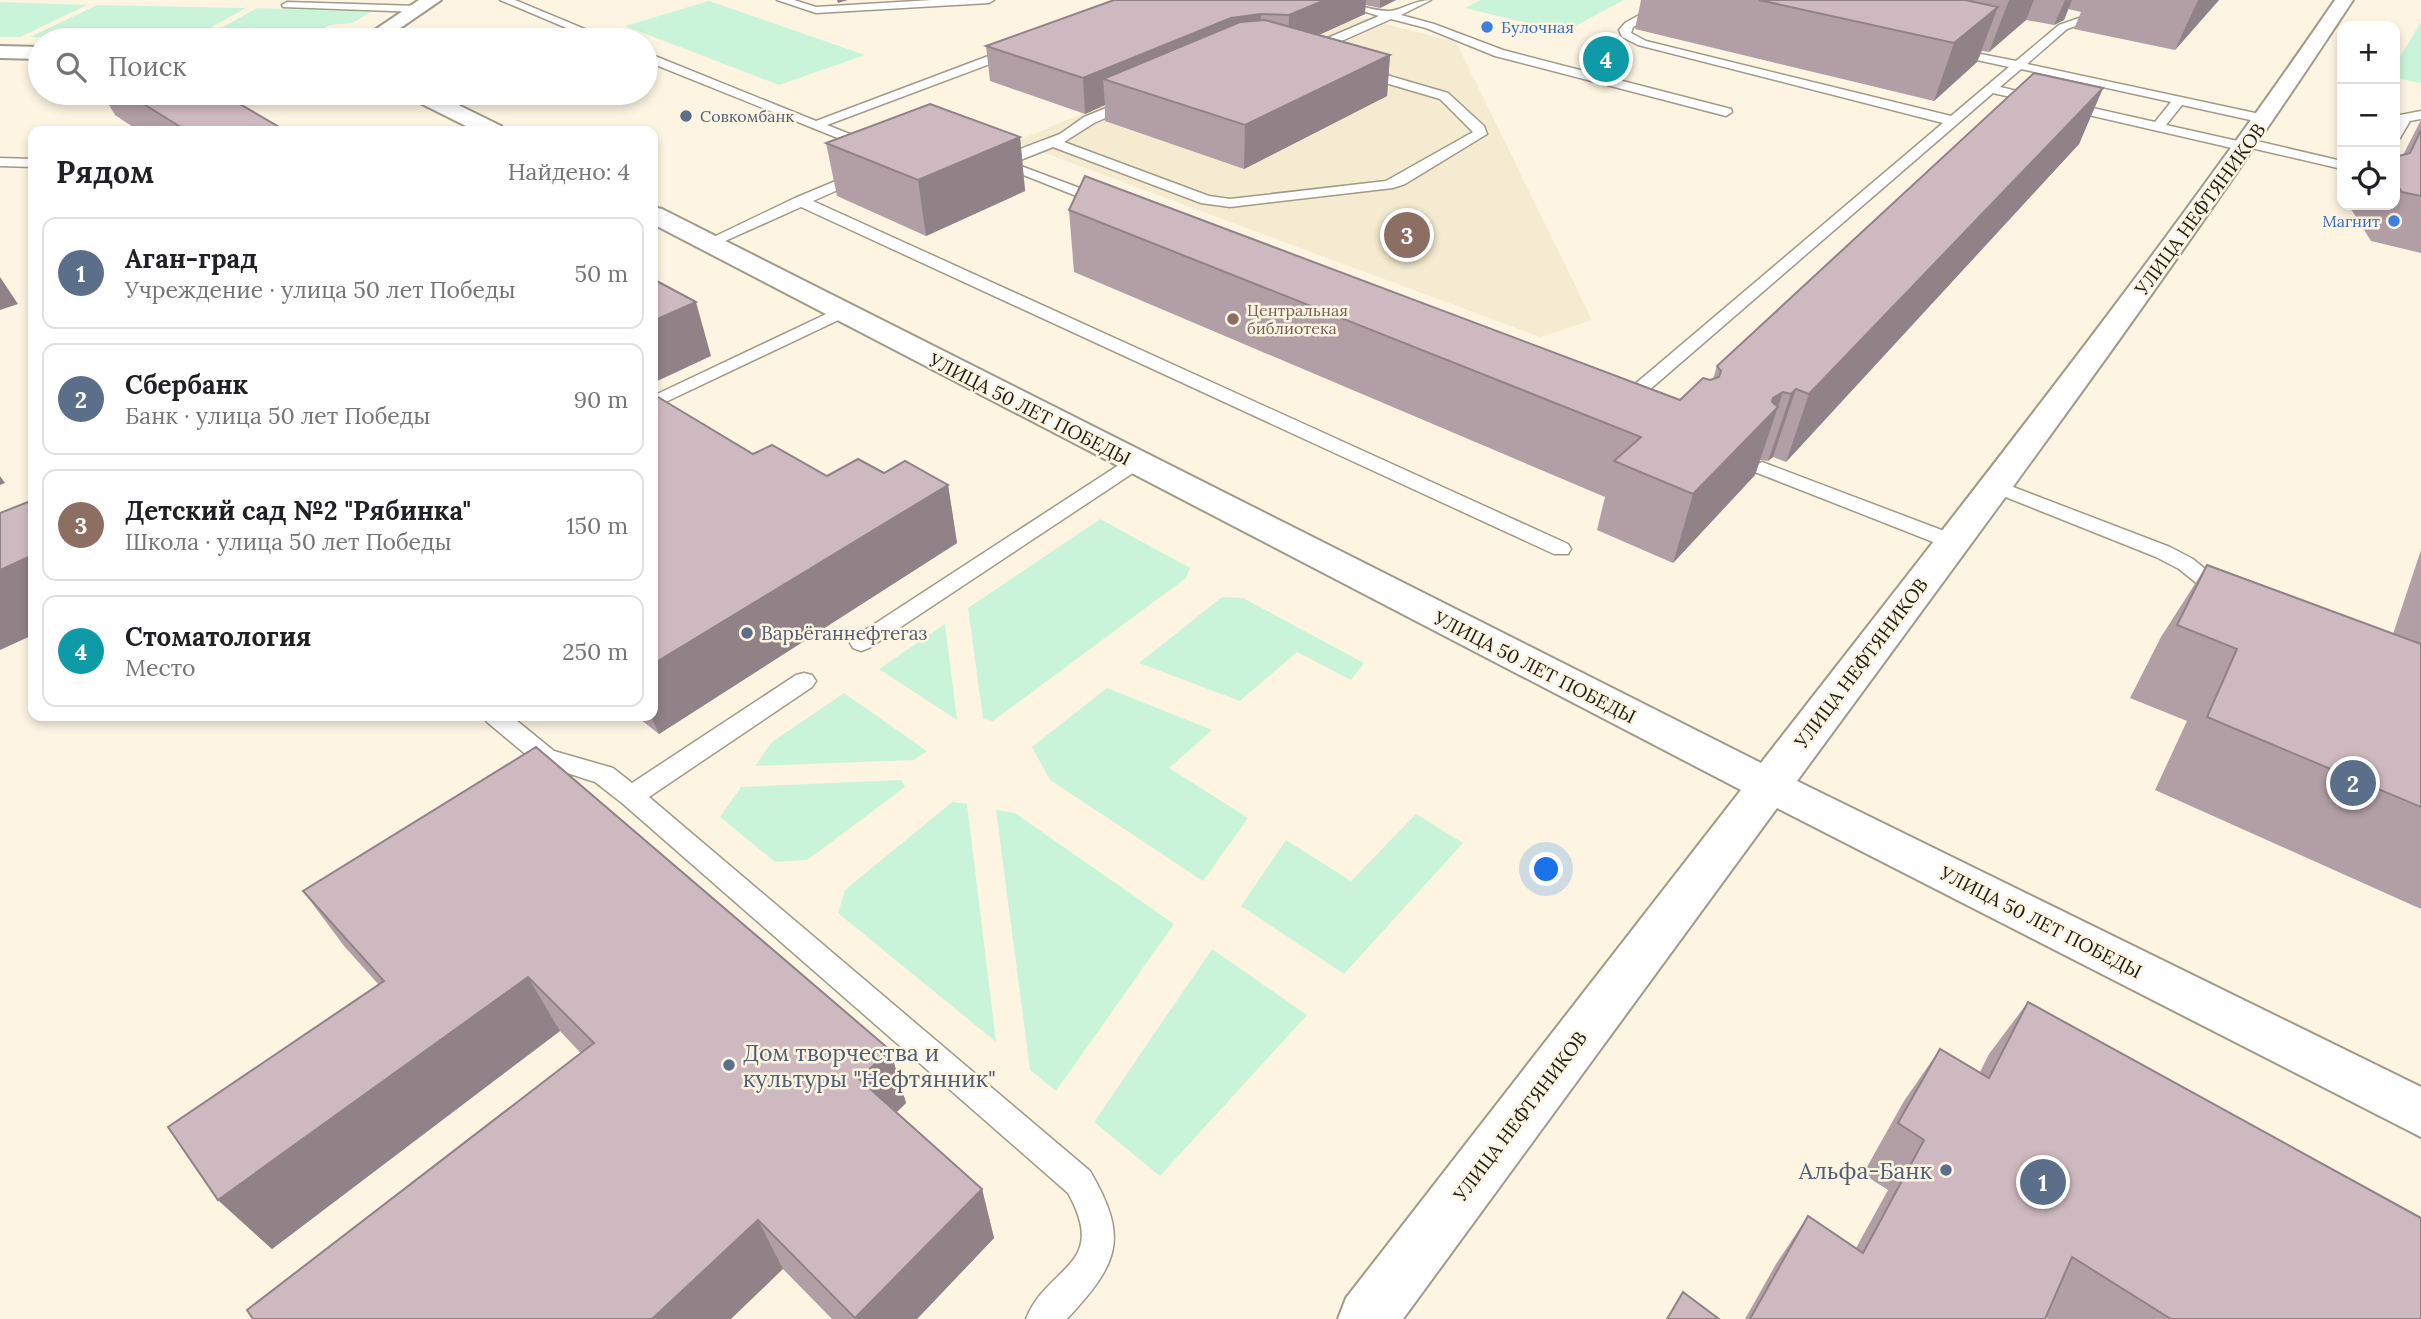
<!DOCTYPE html>
<html lang="ru">
<meta charset="utf-8">
<style>
body{margin:0;font-family:Lora,serif;background:#f6f6f6;color:#202124}
.controls{position:absolute;right:21px;top:21px;display:grid;overflow:hidden;border-radius:14px;box-shadow:0 4px 10px #0003}
.controls button{width:63px;height:63px;display:grid;place-items:center;padding:0;border:0;border-bottom:2px solid #e0e0e0;background:#fff;color:#202124;font:35px sans-serif}
.you{position:absolute;left:1547px;top:870px;width:24px;height:24px;margin:-18px;border:5px solid #fff;border-radius:50%;background:#1a73e8;box-shadow:0 0 0 10px #1a73e833}
.badge{display:grid;place-items:center;width:46px;height:46px;border-radius:50%;background:#d93025;color:#fff;font-size:23px;font-weight:700}
.pin{position:absolute;translate:-50% -50%;border:4px solid #fff;box-shadow:0 2px 7px #0006}
.list{margin:0;padding:0;list-style:none}
h2{display:flex;justify-content:space-between;align-items:center;height:91px;margin:0;padding:0 28px;font-size:30px}
h2 small{font-size:23px;font-weight:400;color:#757577}
.list li{display:grid;grid-template-columns:46px 1fr auto;gap:21px;align-items:center;box-sizing:border-box;height:112px;margin:0 14px 14px;padding:0 14px;border:2px solid #e0e0e0;border-radius:14px}
.list b{display:block;font-size:26px;white-space:nowrap}
.list p{margin:0;font-size:23px;white-space:nowrap;color:#757577}
.list em{font-size:23px;font-style:normal;color:#757577}
.icon{flex:none;width:38px;height:38px;fill:none;stroke:currentColor;stroke-width:2;stroke-linecap:round;stroke-linejoin:round}
.map{position:relative;flex:none;width:2421px;height:1319px;overflow:hidden}
.search{position:absolute;background:#fff;box-shadow:0 4px 10px #0003;left:28px;top:28px;width:630px;height:77px;display:flex;align-items:center;gap:18px;box-sizing:border-box;padding:0 24px;border-radius:38px;color:#757577;font-size:26px}
.panel{position:absolute;background:#fff;box-shadow:0 4px 10px #0003;left:28px;top:126px;width:630px;height:595px;border-radius:14px}
.map>svg:first-child{display:block}
.built{fill:#f5ebd1}
.green{fill:#caf4da}
.lines{fill:none;stroke-linecap:round;stroke-linejoin:round}
.lane-casing{stroke:#a09a88;stroke-width:3}
.street-casing{stroke:#a09a88;stroke-width:4}
.lane{fill:#fff;fill-rule:evenodd}
.street{fill:#fff;fill-rule:evenodd}
.wall{fill:#b29fa6}
.shaded-wall{fill:#918287}
.building{fill:#cfb9c1;stroke:#918287;stroke-width:2}
.shop-dot{fill:#3f7fe0;stroke:#fdf5e2;stroke-width:2.5}
.service-dot{fill:#5c6f8a;stroke:#fdf5e2;stroke-width:2.5}
.education-dot{fill:#8d6e63;stroke:#fdf5e2;stroke-width:2.5}
.labels{text-anchor:middle;dominant-baseline:central;stroke-width:5;stroke-linejoin:round;paint-order:stroke}
.far-shop-label{font-size:16px;fill:#366cbe;stroke:#fdf5e2;text-anchor:start}
.far-service-label{font-size:16px;fill:#4e5e75;stroke:#fdf5e2;text-anchor:start}
.far-education-label{font-size:16px;fill:#785e54;stroke:#fdf5e2;text-anchor:start}
.street-label{font-size:19px;fill:#1d1a13;stroke:#fdf5e2}
.service-label{font-size:19px;fill:#4e5e75;stroke:#fdf5e2;text-anchor:start}
.near-service-label{font-size:23px;fill:#4e5e75;stroke:#fdf5e2;text-anchor:start}
</style>
<div class="map">
<svg width="2421" height="1319" viewBox="0 0 2421 1319">
<rect width="100%" height="100%" fill="#fdf5e2"/>
<polygon class="built" points="1358,17 1456,42 1592,320 1540,337 1015,142 1252,42"/>
<g class="green">
<polygon points="1481,0 1624,0 1564,32 1465,8"/>
<polygon points="709,1 865,55 779,85 625,26"/>
<polygon points="0,2 87,5 20,37 0,37"/>
<polygon points="97,5 246,8 188,40 30,37"/>
<polygon points="257,8 371,12 352,23 329,25 313,36 337,37 332,40 200,40"/>
<polygon points="2421,22 2421,83 2395,78 2395,65"/>
<polygon points="1100,519 1190,568 1186,578 993,721 983,719 968,608"/>
<polygon points="1222,597 1243,598 1364,663 1351,680 1297,652 1240,701 1139,663"/>
<polygon points="945,624 957,720 879,669"/>
<polygon points="1107,688 1212,730 1169,768 1248,818 1203,881 1050,780 1032,747"/>
<polygon points="844,693 927,751 914,760 755,766 772,742"/>
<polygon points="901,780 905,787 807,860 775,862 720,817 741,787"/>
<polygon points="952,802 967,804 996,1042 838,913 845,890"/>
<polygon points="996,810 1015,813 1174,924 1056,1091 1030,1070"/>
<polygon points="1416,814 1463,843 1344,974 1241,906 1286,840 1351,881"/>
<polygon points="1212,949 1307,1015 1160,1176 1094,1122"/>
</g>
<g class="lines">
<defs>
<g id="lane">
<polygon points="500,0 515,0 611,40 595,40"/>
<polygon points="777,0 794,0 816,7 932,0 994,0 989,3 816,13"/>
<path d="M1326 0C1349 0 1368 11 1388 11 1399 12 1413 0 1431 0L1401 15 1434 24 1503 50 1731 109 1732 112 1726 116 1495 56 1426 28 1391 19 1310 55H1302V49L1379 16Z"/>
<path d="M1666 0H1679L1633 27 1631 33 1646 41 1951 116 2009 67 1945 53V47L2016 61 2059 25 2082 17 2101 0H2112L2090 21 2067 29 2027 64 2269 116V122L2264 123 2182 105 2166 125 2242 142 2248 139 2342 161V169L2251 148 2245 151 1993 93 1633 404H1621L1618 400 1621 396 1943 123 1638 45 1622 37 1619 30 1625 23ZM2021 69 2171 102 2155 122 2000 87Z"/>
<polygon points="287,2 419,6 425,9 419,12 283,7 282,5"/>
<polygon points="1015,46 1019,47 1019,53 827,125 875,144 875,150 870,151 646,61 646,53 650,54 816,121"/>
<polygon points="1359,67 1448,93 1484,126 1487,134 1405,184 1393,188 1230,207 1201,203 1053,147 1013,163 1109,199 1111,202 1109,205 1099,205 988,161 1060,134 1084,117 1133,97 1137,98 1137,104 1094,123 1064,142 1209,196 1230,199 1386,181 1473,132 1440,99 1355,74 1353,71"/>
<polygon points="81,93 94,93 86,98 82,97"/>
<polygon points="2421,111 2421,119 2410,121 2400,138 2395,139 2395,124 2400,115"/>
<polygon points="0,158 33,159 33,167 0,166"/>
<polygon points="862,170 869,174 867,177 813,201 1568,544 1571,549 1568,554 1554,554 801,207 714,246 704,246 701,243 795,198"/>
<polygon points="841,307 849,312 847,316 653,408 653,396"/>
<polygon points="1135,457 1145,463 1142,467 869,648 861,651 853,648 850,643 853,638 1128,459"/>
<polygon points="1762,462 1960,537 1963,542 1960,547 1946,547 1755,472 1752,468"/>
<polygon points="1995,480 2170,547 2193,559 2234,593 2231,598 2215,598 2179,569 2156,557 1988,490 1985,486"/>
<path d="M804 673 812 675 816 681 812 687 649 797 1090 1171C1130 1239 1118 1264 1067 1319H1026C1048 1264 1109 1267 1068 1193L622 803 595 782 536 763 487 722 483 716H511L554 751 613 768 632 783 796 675Z"/>
</g>
<g id="street">
<polygon points="419,0 441,0 383,40 360,40"/>
<path d="M2335 0H2353C2178 267 1986 523 1797 781L2421 1087V1137L1777 808 1403 1319H1338L1346 1298 1741 790 653 224V207L662 209 1761 763C1957 511 2155 263 2335 0Z"/>
<polygon points="0,46 40,47 40,59 0,58"/>
<polygon points="408,93 434,93 501,126 504,131 476,131 410,98"/>
</g>
</defs>
<use href="#lane" class="lane-casing"/>
<use href="#street" class="street-casing"/>
<use href="#lane" class="lane"/>
<use href="#street" class="street"/>
</g>
<g class="wall">
<polygon points="1114,0 1396,0 1380,8 1365,5 1365,14 1319,35 1390,55 1387,96 1244,169 1105,121 1105,105 1085,114 990,81 986,46"/>
<polygon points="1641,0 2219,0 2175,50 2074,29 2081,12 2068,9 2064,20 2054,25 2026,20 1989,52 1982,51 1977,62 1934,101 1635,29"/>
<polygon points="2103,88 2079,144 1786,462 1773,457 1768,461 1760,460 1755,475 1673,563 1597,530 1605,497 1074,272 1069,210 1680,400 1713,379 1717,366"/>
<polygon points="102,93 221,93 286,131 139,131 115,115"/>
<polygon points="2421,120 2421,253 2371,241 2351,209 2354,205 2395,205 2395,157 2403,155"/>
<polygon points="1020,137 1025,191 926,236 837,196 826,143"/>
<polygon points="753,454 827,476 884,473 948,485 957,543 659,734 636,716 653,716"/>
<polygon points="2421,550 2421,909 2155,790 2187,721 2130,698 2161,637 2207,565 2393,634"/>
<polygon points="303,891 890,1050 906,1103 896,1113 982,1189 994,1238 917,1319 832,1319 783,1269 560,1031 272,1249 218,1200 379,985 344,946"/>
<polygon points="2028,1002 2421,1319 2048,1319 2046,1317 2045,1319 1745,1319 1776,1264 1808,1216 1856,1248 1888,1190 1863,1174 1904,1101 1940,1049 1980,1072 1989,1054"/>
</g>
<g class="shaded-wall">
<polygon points="837,0 848,0 838,3"/>
<polygon points="1325,0 1366,0 1365,14 1288,49 1289,15"/>
<polygon points="1380,0 1396,0 1380,8"/>
<polygon points="2009,0 2034,0 2026,20 1989,52"/>
<polygon points="2065,0 2072,0 2064,20 2054,25"/>
<polygon points="2198,0 2219,0 2175,50"/>
<polygon points="1998,7 1977,62 1934,101 1954,43"/>
<polygon points="1261,14 1260,47 1103,79 1105,105 1085,114 1083,78 1231,18"/>
<polygon points="1390,55 1387,96 1244,169 1245,125"/>
<polygon points="2103,88 2079,144 1786,462 1809,394"/>
<polygon points="1020,137 1025,191 926,236 918,180"/>
<polygon points="0,277 18,304 0,310"/>
<polygon points="696,302 711,356 653,383 653,321"/>
<polygon points="1796,389 1773,457 1768,461 1791,394"/>
<polygon points="1783,392 1755,475 1673,563 1693,494 1773,398"/>
<polygon points="0,476 5,483 0,485"/>
<polygon points="948,485 957,543 659,734 651,716 653,716 653,664"/>
<polygon points="33,555 33,635 0,650 0,570"/>
<polygon points="528,977 560,1031 272,1249 218,1200"/>
<polygon points="890,1050 906,1103 876,1131 859,1079"/>
<polygon points="982,1189 994,1238 917,1319 855,1319"/>
<polygon points="758,1220 783,1269 731,1319 652,1319"/>
</g>
<g class="building">
<polygon points="1114,0 1325,0 1289,15 1261,14 1231,18 1083,78 986,46"/>
<polygon points="1759,0 1965,0 1998,7 1954,43"/>
<polygon points="1265,20 1390,55 1245,125 1103,79 1240,22"/>
<polygon points="2034,73 2103,88 1809,394 1796,389 1791,394 1783,392 1773,398 1772,402 1778,407 1693,494 1614,461 1641,437 1069,210 1085,176 1680,400 1703,378 1710,380 1719,377 1721,371 1717,366"/>
<polygon points="126,93 221,93 286,131 187,131"/>
<polygon points="930,104 1020,137 918,180 826,143"/>
<polygon points="2421,130 2421,196 2402,192 2395,182 2395,157 2410,153"/>
<polygon points="653,279 696,302 653,321"/>
<polygon points="653,394 753,454 772,445 827,476 858,459 884,473 905,461 948,485 653,664"/>
<polygon points="33,500 33,555 0,570 0,513"/>
<polygon points="2207,565 2421,644 2421,807 2207,717 2237,649 2177,625"/>
<polygon points="536,747 890,1050 859,1079 982,1189 855,1318 758,1220 652,1319 253,1319 247,1310 594,1043 528,977 218,1200 168,1127 384,981 303,891"/>
<polygon points="2028,1002 2421,1218 2421,1319 2171,1319 2072,1257 2045,1319 1750,1319 1808,1216 1863,1253 1924,1140 1898,1123 1940,1049 1989,1078"/>
<polygon points="1683,1292 1719,1319 1667,1319"/>
</g>
<g class="shop-dot">
<circle cx="1487" cy="27" r="7"/>
<circle cx="2394" cy="221" r="7"/>
</g>
<g class="service-dot">
<circle cx="686" cy="116" r="7"/>
<circle cx="747" cy="633" r="7"/>
<circle cx="729" cy="1065" r="7"/>
<circle cx="1946" cy="1170" r="7"/>
</g>
<circle class="education-dot" cx="1233" cy="319" r="7"/>
<g class="labels">
<g class="far-shop-label">
<text x="1501" y="27">Булочная</text>
<text x="2380" y="221" text-anchor="end">Магнит</text>
</g>
<g class="far-service-label">
<text x="700" y="116">Совкомбанк</text>
</g>
<g class="far-education-label">
<text x="1247" y="310">Центральная<tspan x="1247" dy="18">библиотека</tspan></text>
</g>
<g class="street-label">
<text transform="translate(2200 209) rotate(-54)">УЛИЦА НЕФТЯНИКОВ</text>
<text transform="translate(1030 409) rotate(27)">УЛИЦА 50 ЛЕТ ПОБЕДЫ</text>
<text transform="translate(1861 663) rotate(-53)">УЛИЦА НЕФТЯНИКОВ</text>
<text transform="translate(1535 667) rotate(27)">УЛИЦА 50 ЛЕТ ПОБЕДЫ</text>
<text transform="translate(2041 922) rotate(27)">УЛИЦА 50 ЛЕТ ПОБЕДЫ</text>
<text transform="translate(1520 1116) rotate(-53)">УЛИЦА НЕФТЯНИКОВ</text>
</g>
<g class="service-label">
<text x="761" y="633">Варьёганнефтегаз</text>
</g>
<g class="near-service-label">
<text x="743" y="1052">Дом творчества и<tspan x="743" dy="26">культуры "Нефтянник"</tspan></text>
<text x="1932" y="1170" text-anchor="end">Альфа-Банк</text>
</g>
</g>
</svg>
<div class="controls">
<button>+</button>
<button>−</button>
<button><svg class="icon" aria-label="locate" viewBox="0 0 24 24"><circle cx="12" cy="12" r="6"/><path d="M12 2v4M12 18v4M2 12h4M18 12h4"/></svg></button>
</div>
<div class="you"></div>
<div class="pin badge" style="left:2043px;top:1182px;background:#5c6f8a">1</div>
<div class="pin badge" style="left:2353px;top:783px;background:#5c6f8a">2</div>
<div class="pin badge" style="left:1407px;top:235px;background:#8d6e63">3</div>
<div class="pin badge" style="left:1606px;top:59px;background:#0f9aa8">4</div>
<div class="search"><svg class="icon" aria-label="search" viewBox="0 0 24 24"><circle cx="10" cy="10" r="6"/><path d="M15 15l6 6"/></svg>Поиск</div>
<section class="panel">
<h2>Рядом<small>Найдено: 4</small></h2>
<ul class="list">
<li><span class="badge" style="background:#5c6f8a">1</span><div><b>Аган-град</b><p>Учреждение · улица 50 лет Победы</p></div><em>50 m</em></li>
<li><span class="badge" style="background:#5c6f8a">2</span><div><b>Сбербанк</b><p>Банк · улица 50 лет Победы</p></div><em>90 m</em></li>
<li><span class="badge" style="background:#8d6e63">3</span><div><b>Детский сад №2 &quot;Рябинка&quot;</b><p>Школа · улица 50 лет Победы</p></div><em>150 m</em></li>
<li><span class="badge" style="background:#0f9aa8">4</span><div><b>Стоматология</b><p>Место</p></div><em>250 m</em></li>
</ul>
</section>
</div>
